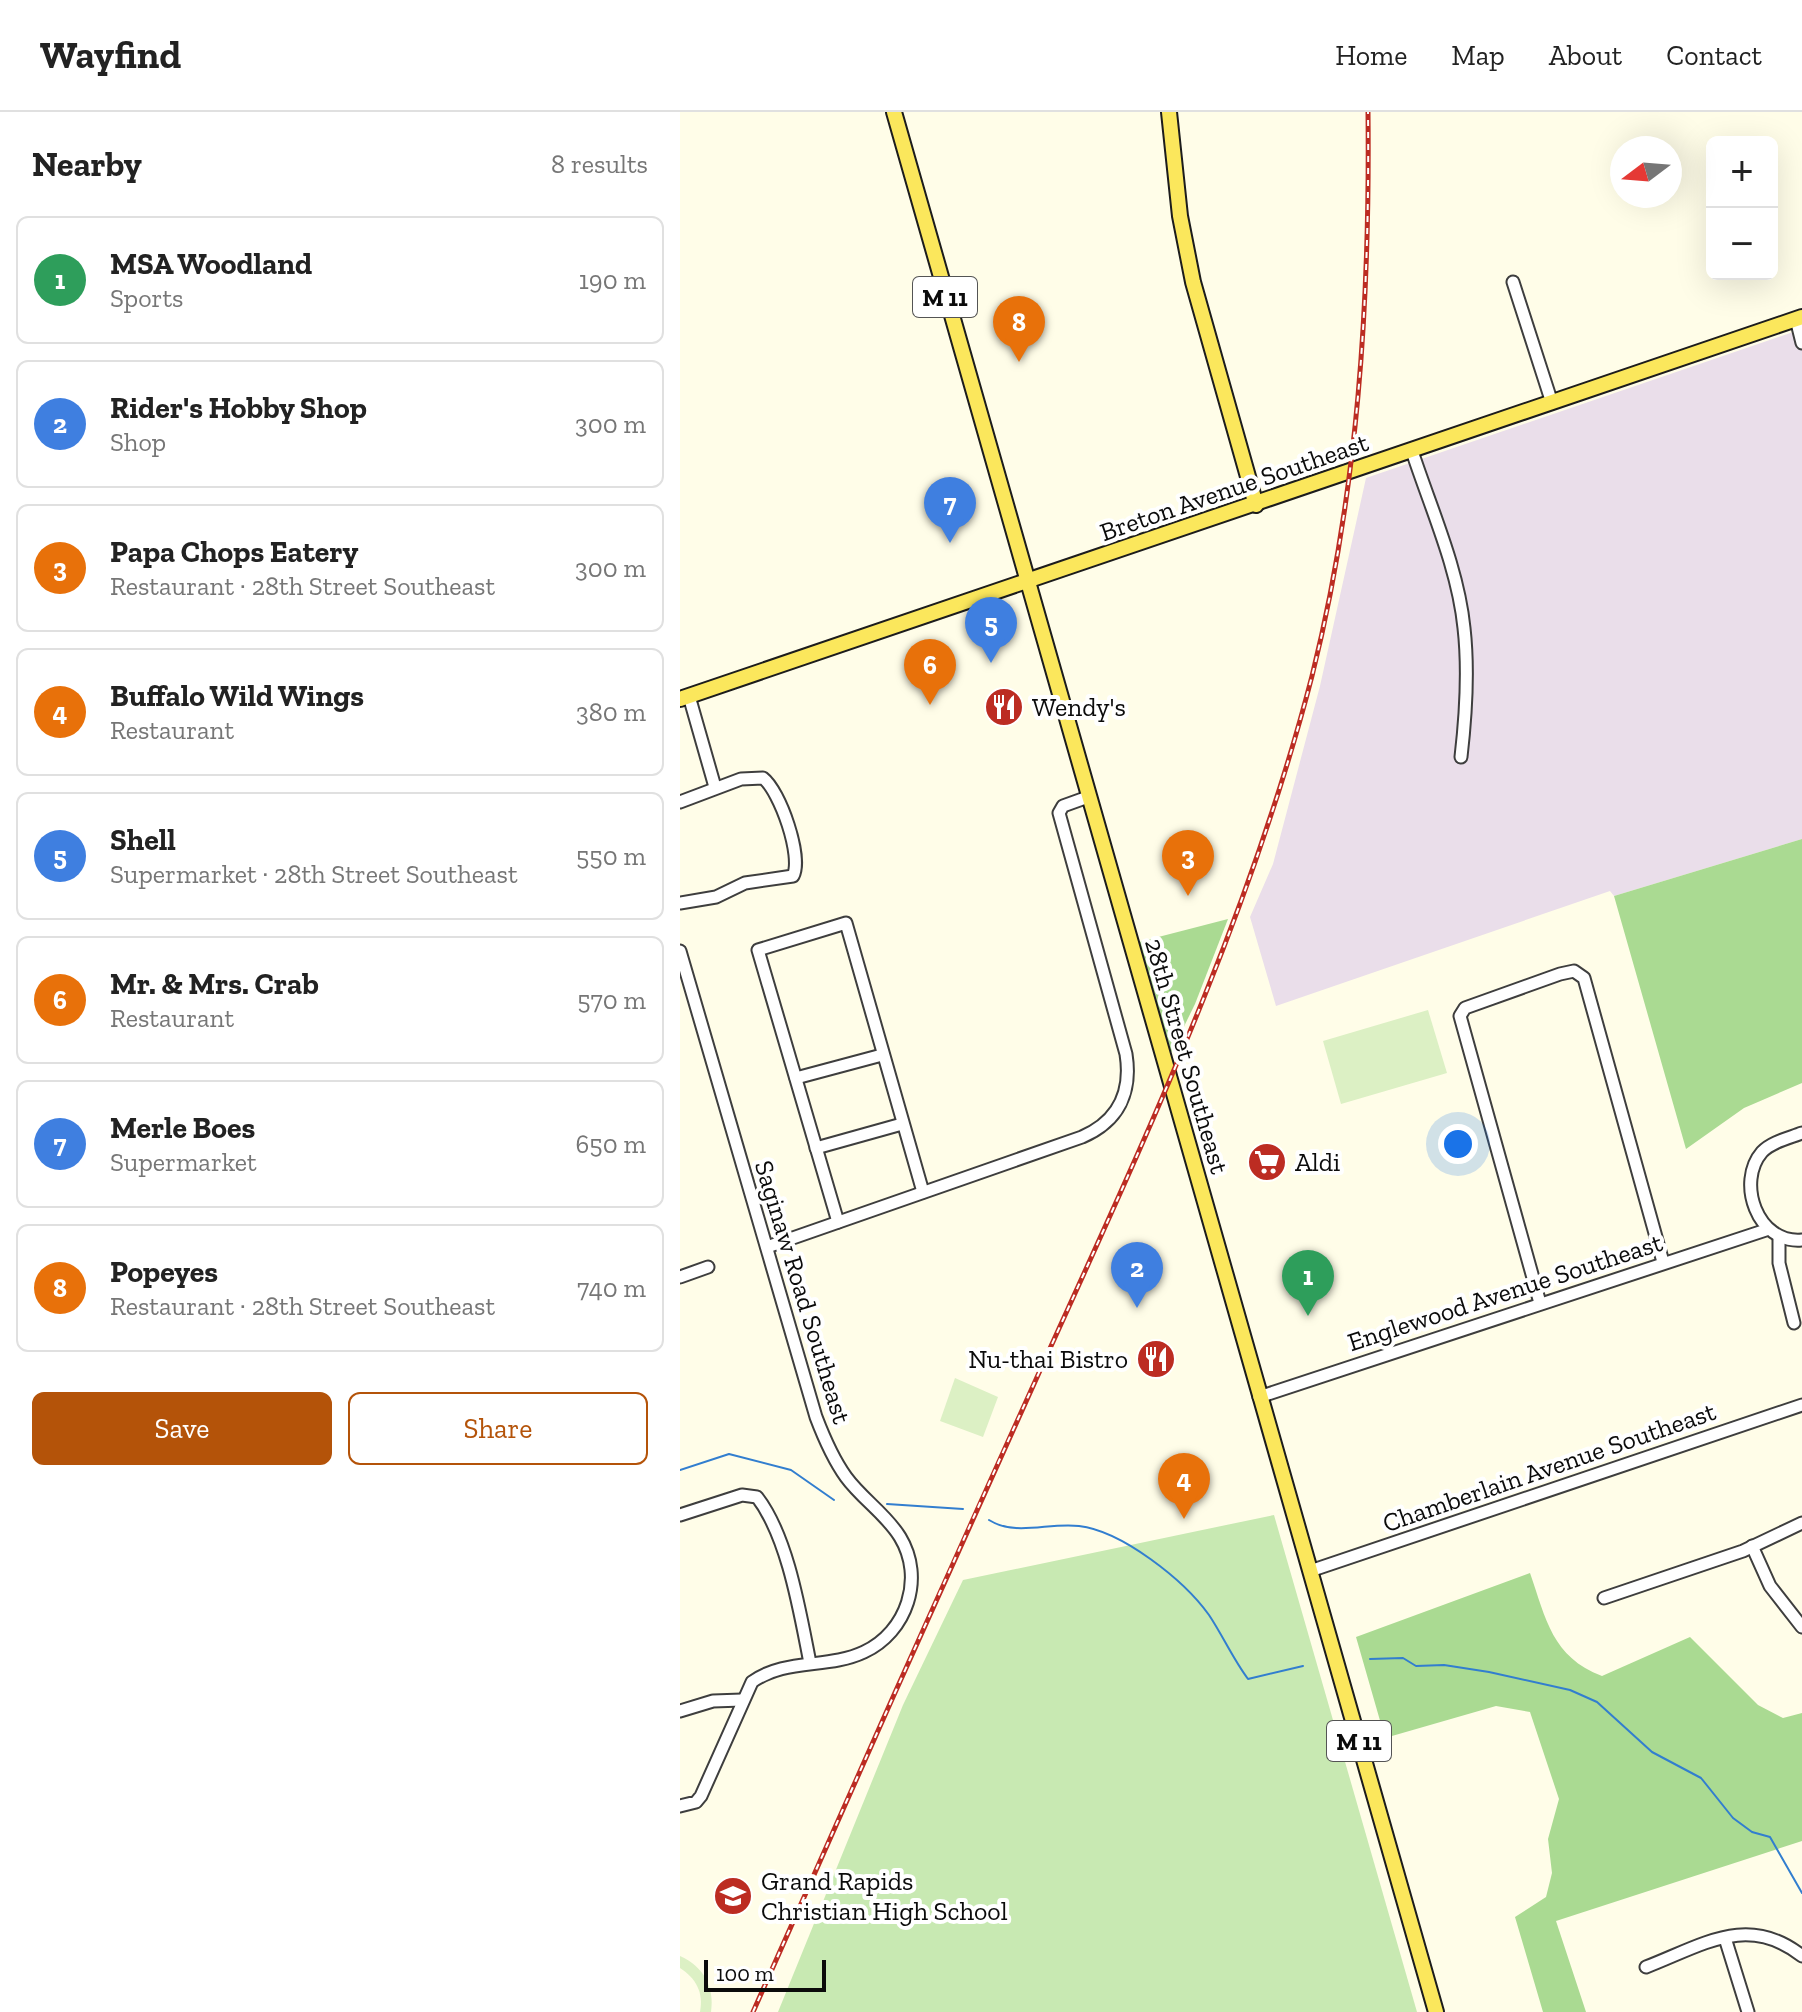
<!DOCTYPE html>
<meta charset="utf-8">
<style>
body{margin:0;font-family:"Zilla Slab",serif;background:#f2f2f2;color:#222}
.controls{position:absolute;right:24px;top:24px;display:grid;overflow:hidden;border-radius:12px;box-shadow:0 8px 32px #0002}
.controls button{width:72px;height:72px;display:grid;place-items:center;padding:0;border:0;border-bottom:2px solid #e0e0e0;background:#fff;color:#222;font:40px sans-serif}
.compass{position:absolute;left:930px;top:24px;width:72px;height:72px;border-radius:50%;background:#fff;box-shadow:0 8px 32px #0002;rotate:254deg}
.scale{position:absolute;left:24px;bottom:20px;width:122px;box-sizing:border-box;padding-left:8px;border:4px solid #0b0b0b;border-top:0;font-size:22px;line-height:28px;white-space:nowrap;color:#0b0b0b;-webkit-text-stroke:6px #fff;paint-order:stroke}
.you{position:absolute;left:778px;top:1032px;width:28px;height:28px;margin:-20px;border:6px solid #fff;border-radius:50%;background:#1a73e8;box-shadow:0 0 0 12px #1a73e833}
.badge{display:grid;place-items:center;width:52px;height:52px;border-radius:50%;background:#b45309;color:#fff;font-size:26px;font-weight:700}
.pin{position:absolute;translate:-50% -66px;filter:drop-shadow(0 2px 4px #0008)}
.pin::after{content:'';position:absolute;top:42px;width:28px;height:24px;background:inherit;clip-path:polygon(0 0,100% 0,50% 100%)}
.list{margin:0;padding:0;list-style:none}
h2{display:flex;justify-content:space-between;align-items:center;height:104px;margin:0;padding:0 32px;font-size:34px}
h2 small{font-size:26px;font-weight:400;color:#767676}
.list li{display:grid;grid-template-columns:52px 1fr auto;gap:24px;align-items:center;box-sizing:border-box;height:128px;margin:0 16px 16px;padding:0 16px;border:2px solid #e0e0e0;border-radius:12px}
.list b{display:block;font-size:30px;white-space:nowrap}
.list p{margin:0;font-size:26px;white-space:nowrap;color:#767676}
.list em{font-size:26px;font-style:normal;color:#767676}
.actions{display:flex;gap:16px;padding:24px 32px}
.actions a{flex:1;padding:18px 0;border:2px solid #b45309;border-radius:12px;text-align:center;font-size:28px;color:#b45309}
.actions .main{background:#b45309;color:#fff}
.map{position:relative;flex:none;width:1122px;height:1900px;overflow:hidden}
header{display:flex;align-items:center;gap:48px;box-sizing:border-box;height:112px;padding:0 40px;background:#fff;border-bottom:2px solid #e0e0e0}
header strong{font-size:38px}
nav{display:flex;gap:44px;margin-inline-start:auto;font-size:28px}
main{display:flex}
aside{flex:1;background:#fff}
.map>svg:first-child{display:block}
.industrial{fill:#eadeea}
.green{fill:#c8e9b2}
.forest{fill:#aada92}
.pitch{fill:#dcf0c4}
.lines{fill:none;stroke-linecap:round;stroke-linejoin:round}
.stream{stroke:#327ecf;stroke-width:2}
.minor-casing{stroke:#3e3e3e;stroke-width:15}
.major-casing{stroke:#1c1c1c;stroke-width:18}
.minor{stroke:#fff;stroke-width:11}
.major{stroke:#fbe75c;stroke-width:14}
.rail-casing{stroke:#bc2c22;stroke-width:5}
.rail{stroke:#fff;stroke-width:2;stroke-dasharray:6;stroke-linecap:butt}
.labels{text-anchor:middle;dominant-baseline:central;stroke-width:8;stroke-linejoin:round;paint-order:stroke}
.shield{fill:#fff;stroke:#545454;stroke-width:2}
.shield-label{font-size:24px;font-weight:bold;fill:#0b0b0b}
.street-label{font-size:26px;fill:#0b0b0b;stroke:#fff}
.poi-label{font-size:26px;fill:#0b0b0b;stroke:#fff;text-anchor:start}
</style>
<header>
<strong>Wayfind</strong>
<nav><a>Home</a><a>Map</a><a>About</a><a>Contact</a></nav>
</header>
<main>
<aside>
<h2>Nearby<small>8 results</small></h2>
<ul class="list">
<li><span class="badge" style="background:#2e9e5b">1</span><div><b>MSA Woodland</b><p>Sports</p></div><em>190 m</em></li>
<li><span class="badge" style="background:#3f7fe0">2</span><div><b>Rider's Hobby Shop</b><p>Shop</p></div><em>300 m</em></li>
<li><span class="badge" style="background:#e8710a">3</span><div><b>Papa Chops Eatery</b><p>Restaurant · 28th Street Southeast</p></div><em>300 m</em></li>
<li><span class="badge" style="background:#e8710a">4</span><div><b>Buffalo Wild Wings</b><p>Restaurant</p></div><em>380 m</em></li>
<li><span class="badge" style="background:#3f7fe0">5</span><div><b>Shell</b><p>Supermarket · 28th Street Southeast</p></div><em>550 m</em></li>
<li><span class="badge" style="background:#e8710a">6</span><div><b>Mr. &amp; Mrs. Crab</b><p>Restaurant</p></div><em>570 m</em></li>
<li><span class="badge" style="background:#3f7fe0">7</span><div><b>Merle Boes</b><p>Supermarket</p></div><em>650 m</em></li>
<li><span class="badge" style="background:#e8710a">8</span><div><b>Popeyes</b><p>Restaurant · 28th Street Southeast</p></div><em>740 m</em></li>
</ul>
<div class="actions"><a class="main">Save</a><a>Share</a></div>
</aside>
<div class="map">
<svg width="1122" height="1900" viewBox="0 0 1122 1900">
<rect width="100%" height="100%" fill="#fffde8"/>
<polygon class="industrial" points="1122,217 1122,727 934,784 930,779 596,894 570,805 593,752 640,574 686,366"/>
<polygon class="green" points="594,1403 737,1900 98,1900 223,1593 283,1468"/>
<g class="forest">
<polygon points="1122,727 1122,971 1064,996 1006,1037 934,784"/>
<polygon points="548,807 515,892 490,943 459,830"/>
<path d="M850 1461C866 1507 872 1545 922 1564L1010 1525 1078 1593 1103 1606 1122 1601V1729L876 1809 906 1900H863L835 1805 866 1785 872 1761 868 1727 879 1687 850 1600 816 1594 705 1626 676 1525Z"/>
</g>
<g class="pitch">
<polygon points="748,898 767,961 661,992 643,929"/>
<polygon points="275,1266 318,1285 303,1325 260,1309"/>
<path d="M0 1844C23 1854 35 1875 31 1900H20C24 1881 16 1866 0 1856Z"/>
</g>
<g class="lines">
<g class="stream">
<polyline points="0,1358 49,1342 111,1358 154,1388"/>
<polyline points="207,1392 283,1397"/>
<path d="M309 1408C337 1425 368 1410 399 1414 442 1419 504 1468 529 1503 543 1524 553 1547 568 1567L623 1554"/>
<polyline points="690,1547 723,1546 736,1554 764,1553 809,1560 890,1578 917,1590 972,1640 1021,1666 1053,1706 1072,1720 1090,1725 1122,1781"/>
</g>
<defs>
<g id="minor">
<polyline points="833,170 872,291"/>
<polyline points="1116,207 1122,231"/>
<path d="M732 339C751 397 778 456 784 516 789 560 786 602 781 645"/>
<polyline points="9,584 35,675"/>
<path d="M0 690 61 667 83 666C100 679 123 745 113 764L65 771 36 785 0 791"/>
<path d="M0 839 136 1305C144 1326 153 1347 166 1365 182 1387 206 1402 220 1425 245 1466 227 1520 184 1540 148 1557 105 1546 72 1570L21 1684 16 1690 0 1694"/>
<polyline points="116,966 202,943"/>
<path d="M1122 1021C1109 1026 1091 1030 1082 1040 1056 1070 1077 1132 1122 1128"/>
<polyline points="136,1036 222,1012"/>
<polyline points="158,1110 78,838 166,811 243,1080"/>
<polyline points="1099,1127 1099,1151 1114,1211"/>
<path d="M87 1135 402 1025C439 1009 452 980 446 942L379 701 383 694 408 685"/>
<polyline points="0,1165 28,1155"/>
<polyline points="860,1191 780,904 785,896 880,862 894,859 904,866 983,1150"/>
<polyline points="579,1285 1086,1118"/>
<path d="M0 1403 62 1383 77 1385C108 1425 120 1501 130 1551"/>
<polyline points="1072,1434 1090,1474 1122,1515"/>
<polyline points="630,1459 1122,1293"/>
<polyline points="924,1486 1063,1439 1122,1411"/>
<polyline points="0,1599 33,1589 62,1588"/>
<polyline points="1045,1826 1068,1900"/>
<path d="M966 1855C1023 1833 1068 1801 1122 1844"/>
</g>
<g id="major">
<polyline points="214,0 756,1900"/>
<polyline points="489,0 500,104 513,170 576,393"/>
<polyline points="0,587 1122,205"/>
</g>
</defs>
<use href="#minor" class="minor-casing"/>
<use href="#major" class="major-casing"/>
<use href="#minor" class="minor"/>
<use href="#major" class="major"/>
<defs>
<path id="rail" d="M73 1900C170 1681 268 1461 367 1243 468 1020 571 801 632 564 678 380 690 189 688 0"/>
</defs>
<use href="#rail" class="rail-casing"/>
<use href="#rail" class="rail"/>
</g>
<defs>
<symbol id="restaurant-disc" viewBox="-11 -11 22 22"><circle r="9.5" fill="#bc2c22" stroke="#fff"/><path d="M-5-6h1v4h1v-4h1v4h1v-4h1v5L-1.5 .5V6h-2V.5L-5-1ZM5-6V6H3V1.5H1.5Q1.5-4 5-6Z" fill="#fff"/></symbol>
<symbol id="supermarket-disc" viewBox="-11 -11 22 22"><circle r="9.5" fill="#bc2c22" stroke="#fff"/><path d="M-6-5.5h2.5l.6 2H6L4.5 2H-2.5L-4.4-4H-6ZM-1.5 3.2a1.3 1.3 0 1 0 .1 0ZM3 3.2a1.3 1.3 0 1 0 .1 0Z" fill="#fff"/></symbol>
<symbol id="school-disc" viewBox="-11 -11 22 22"><circle r="9.5" fill="#bc2c22" stroke="#fff"/><path d="M0-5L7-2L0 1L-7-2ZM-4 1L0 2.5L4 1V4Q0 6-4 4Z" fill="#fff"/></symbol>
</defs>
<g fill-rule="evenodd">
<use href="#restaurant-disc" x="302" y="573" width="44" height="44"/>
<use href="#supermarket-disc" x="565" y="1028" width="44" height="44"/>
<use href="#restaurant-disc" x="454" y="1225" width="44" height="44"/>
<use href="#school-disc" x="31" y="1762" width="44" height="44"/>
</g>
<g class="labels">
<g class="shield">
<rect x="233" y="165" width="64" height="40" rx="6"/>
<rect x="647" y="1609" width="64" height="40" rx="6"/>
</g>
<g class="shield-label">
<text x="265" y="185">M 11</text>
<text x="679" y="1629">M 11</text>
</g>
<g class="street-label">
<text transform="translate(554 375) rotate(-19)">Breton Avenue Southeast</text>
<text transform="translate(507 944) rotate(74)">28th Street Southeast</text>
<text transform="translate(123 1180) rotate(73)">Saginaw Road Southeast</text>
<text transform="translate(825 1180) rotate(-18)">Englewood Avenue Southeast</text>
<text transform="translate(869 1355) rotate(-19)">Chamberlain Avenue Southeast</text>
</g>
<g class="poi-label">
<text x="352" y="595">Wendy's</text>
<text x="615" y="1050">Aldi</text>
<text x="448" y="1247" text-anchor="end">Nu-thai Bistro</text>
<text x="81" y="1769">Grand Rapids<tspan x="81" dy="30">Christian High School</tspan></text>
</g>
</g>
</svg>
<div class="controls">
<button>+</button>
<button>−</button>
</div>
<svg class="compass" viewBox="-18 -18 36 36"><path d="M0-13l5 13h-10z" fill="#e53935"/><path d="M0 13l5-13h-10z" fill="#767676"/></svg>
<div class="scale">100 m</div>
<div class="you"></div>
<div class="pin badge" style="left:628px;top:1204px;background:#2e9e5b">1</div>
<div class="pin badge" style="left:457px;top:1196px;background:#3f7fe0">2</div>
<div class="pin badge" style="left:508px;top:784px;background:#e8710a">3</div>
<div class="pin badge" style="left:504px;top:1407px;background:#e8710a">4</div>
<div class="pin badge" style="left:311px;top:551px;background:#3f7fe0">5</div>
<div class="pin badge" style="left:250px;top:593px;background:#e8710a">6</div>
<div class="pin badge" style="left:270px;top:431px;background:#3f7fe0">7</div>
<div class="pin badge" style="left:339px;top:250px;background:#e8710a">8</div>
</div>
</main>
